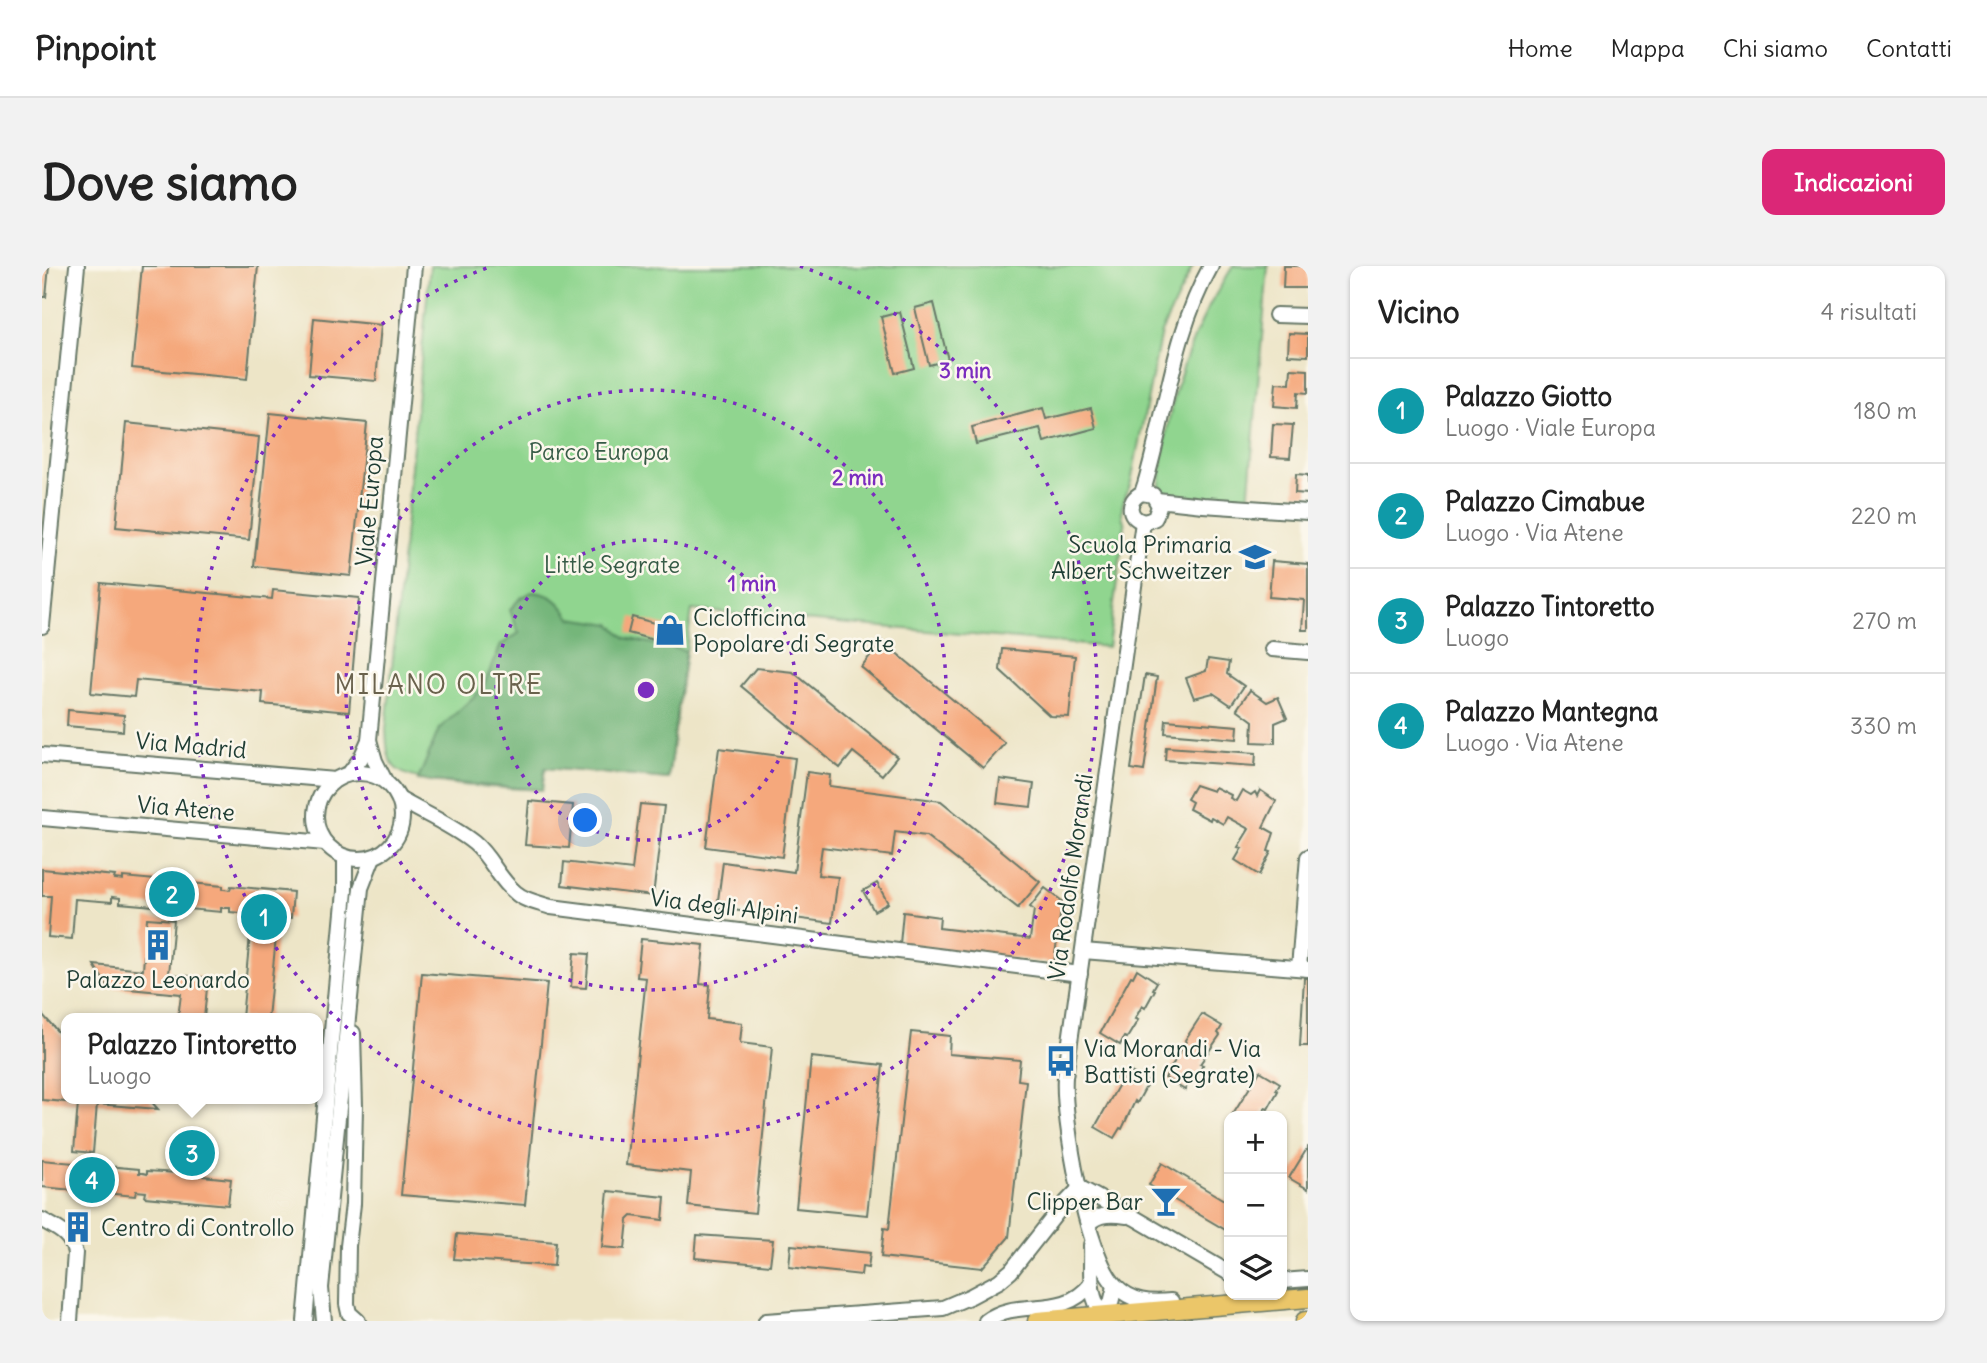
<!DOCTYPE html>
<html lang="it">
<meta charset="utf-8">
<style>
body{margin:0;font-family:Delius,sans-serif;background:#f2f2f2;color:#222}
.controls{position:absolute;right:21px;bottom:21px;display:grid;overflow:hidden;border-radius:14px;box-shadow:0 2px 5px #0004}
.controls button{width:63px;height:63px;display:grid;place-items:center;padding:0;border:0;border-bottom:2px solid #e0e0e0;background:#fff;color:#222;font:35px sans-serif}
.you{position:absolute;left:544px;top:555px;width:24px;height:24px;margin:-18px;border:5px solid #fff;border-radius:50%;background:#1a73e8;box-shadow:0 0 0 10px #1a73e833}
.badge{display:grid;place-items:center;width:46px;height:46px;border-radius:50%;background:#db2777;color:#fff;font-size:23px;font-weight:700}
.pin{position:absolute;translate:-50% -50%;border:4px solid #fff;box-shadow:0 2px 7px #0006}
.popup{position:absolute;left:19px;top:747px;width:262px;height:91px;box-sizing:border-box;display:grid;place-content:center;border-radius:14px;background:#fff;filter:drop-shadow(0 2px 5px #0005);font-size:23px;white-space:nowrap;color:#767676}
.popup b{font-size:26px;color:#222}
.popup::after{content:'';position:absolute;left:50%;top:100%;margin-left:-14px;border:14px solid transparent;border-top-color:#fff}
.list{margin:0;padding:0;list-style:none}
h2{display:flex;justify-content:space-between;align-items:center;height:91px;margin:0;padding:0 28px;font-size:30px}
h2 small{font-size:23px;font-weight:400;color:#767676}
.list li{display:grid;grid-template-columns:46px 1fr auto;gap:21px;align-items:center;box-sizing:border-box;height:105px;padding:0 28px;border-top:2px solid #e0e0e0}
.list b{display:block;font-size:26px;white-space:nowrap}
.list p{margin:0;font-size:23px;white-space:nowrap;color:#767676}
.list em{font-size:23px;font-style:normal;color:#767676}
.icon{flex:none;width:38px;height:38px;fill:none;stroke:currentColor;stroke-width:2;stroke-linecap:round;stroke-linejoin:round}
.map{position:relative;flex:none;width:1266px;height:1055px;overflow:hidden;border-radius:14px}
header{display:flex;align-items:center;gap:42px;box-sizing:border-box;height:98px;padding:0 35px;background:#fff;border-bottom:2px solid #e0e0e0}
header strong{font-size:33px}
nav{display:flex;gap:38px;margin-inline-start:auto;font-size:24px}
.intro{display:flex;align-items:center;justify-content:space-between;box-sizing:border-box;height:168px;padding:0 42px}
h1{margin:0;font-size:49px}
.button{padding:18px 32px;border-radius:14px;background:#db2777;color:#fff;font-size:24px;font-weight:700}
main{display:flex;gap:42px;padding:0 42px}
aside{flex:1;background:#fff;border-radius:14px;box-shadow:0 2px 5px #0004}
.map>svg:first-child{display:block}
.green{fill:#90d58f;stroke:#588962;stroke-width:2}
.forest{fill:#74b67a;stroke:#4a7a57;stroke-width:2}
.building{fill:#f5a87c}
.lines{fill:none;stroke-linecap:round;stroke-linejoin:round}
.minor-casing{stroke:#677867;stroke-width:18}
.major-casing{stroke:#677867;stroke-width:21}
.minor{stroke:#fff;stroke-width:14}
.major{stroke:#ebc669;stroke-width:18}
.ring{fill:none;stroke:#7b2cbf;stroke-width:3.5;stroke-dasharray:3.5 7}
.labels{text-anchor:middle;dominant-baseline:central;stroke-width:5;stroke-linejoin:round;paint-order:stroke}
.park-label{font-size:23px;fill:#365b46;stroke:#fbf7ec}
.street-label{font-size:23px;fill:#1f3d34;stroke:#fbf7ec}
.poi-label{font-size:23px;fill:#1f3d34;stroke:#fbf7ec;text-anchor:start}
.quarter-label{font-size:26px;letter-spacing:2px;fill:#6a624d;stroke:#fbf7ec}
.centre{fill:#7b2cbf;stroke:#fbf7ec;stroke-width:3.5}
.ring-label{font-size:21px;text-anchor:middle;font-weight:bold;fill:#7b2cbf;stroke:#fbf7ec;stroke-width:5;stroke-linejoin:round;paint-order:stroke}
</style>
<header>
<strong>Pinpoint</strong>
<nav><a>Home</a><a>Mappa</a><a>Chi siamo</a><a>Contatti</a></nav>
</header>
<div class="intro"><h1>Dove siamo</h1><a class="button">Indicazioni</a></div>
<main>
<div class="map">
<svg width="1266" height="1055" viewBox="0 0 1266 1055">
<rect width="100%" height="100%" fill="#fbf7ec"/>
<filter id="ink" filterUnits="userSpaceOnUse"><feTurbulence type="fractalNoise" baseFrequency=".0143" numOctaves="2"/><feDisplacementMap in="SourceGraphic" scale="14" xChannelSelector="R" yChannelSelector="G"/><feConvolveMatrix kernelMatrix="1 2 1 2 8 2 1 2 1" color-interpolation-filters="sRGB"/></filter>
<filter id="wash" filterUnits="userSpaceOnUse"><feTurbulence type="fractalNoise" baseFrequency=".00686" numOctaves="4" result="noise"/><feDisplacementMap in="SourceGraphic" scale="28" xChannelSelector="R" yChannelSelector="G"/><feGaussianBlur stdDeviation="1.57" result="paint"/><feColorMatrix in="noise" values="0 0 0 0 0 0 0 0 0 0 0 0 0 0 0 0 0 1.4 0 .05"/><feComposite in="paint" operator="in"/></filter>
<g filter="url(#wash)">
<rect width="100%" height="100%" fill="#ede5c7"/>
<g class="green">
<path d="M388 0H1151L1119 66 1089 216C1084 232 1075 241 1083 258L1066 381 650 344 626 513 503 502 500 524C469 522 377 520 356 504 344 496 345 477 344 464Z"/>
<path d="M1191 0H1226L1206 236 1117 228C1121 165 1135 103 1164 46 1172 30 1182 15 1191 0Z"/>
</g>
<path class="forest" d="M490 326C510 327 518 336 529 352L569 358 584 372 644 385 626 513 503 502 500 524 376 514 397 463 440 423 459 379 477 367 468 344 478 332Z"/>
<g id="blocks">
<g class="building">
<polygon points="0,0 7,0 4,31 0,31"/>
<polygon points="100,0 216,0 205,113 90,102"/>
<polygon points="1242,0 1266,0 1266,22 1241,22"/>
<polygon points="892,37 906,94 887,99 873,42"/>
<polygon points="858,46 872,102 853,107 839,51"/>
<polygon points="272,52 339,59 334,115 267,109"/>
<polygon points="1247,67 1266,68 1266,90 1246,89"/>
<polygon points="1249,103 1266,104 1266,127 1256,126 1255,142 1232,140 1234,117 1248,118"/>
<polygon points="1001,142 1004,153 1049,142 1054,162 1002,176 998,162 934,178 930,161"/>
<polygon points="228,147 325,157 309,310 212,300"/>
<polygon points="84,157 217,171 207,274 74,261"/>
<polygon points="1231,158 1251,159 1248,192 1229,191"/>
<polygon points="1254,208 1266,209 1266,228 1253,227"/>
<polygon points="1230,295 1266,298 1266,364 1260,364 1262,334 1227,331"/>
<polygon points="59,317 230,333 231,324 317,332 307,446 220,438 221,426 94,414 92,431 49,427"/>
<polygon points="590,351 635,363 630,379 586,367"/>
<polygon points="840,375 963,477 941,502 819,401"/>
<polygon points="960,383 1033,390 1027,451 1008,450 958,404"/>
<polygon points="1166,393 1187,396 1185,408 1202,420 1189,439 1171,427 1152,432 1144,412 1164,405"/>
<polygon points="714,402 751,406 855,491 840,509 811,486 798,502 699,420"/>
<polygon points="1103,409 1115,411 1102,505 1089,503"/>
<polygon points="1208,424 1225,436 1236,431 1245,452 1233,457 1233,477 1210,476 1211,455 1195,443"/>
<polygon points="26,444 82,449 81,465 25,460"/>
<polygon points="1124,454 1196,460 1195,473 1123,467"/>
<polygon points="1124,481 1214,487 1213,500 1123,494"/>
<polygon points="677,482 753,492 740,591 664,581"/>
<polygon points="765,506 788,509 787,520 899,535 998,616 976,642 884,570 853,566 850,590 780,581 776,609 796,611 790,657 675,642 681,596 752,606"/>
<polygon points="958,513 992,518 989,541 955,537"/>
<polygon points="1153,519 1171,525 1173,521 1189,529 1188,532 1194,535 1200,524 1209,529 1213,526 1215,530 1218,524 1234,535 1221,561 1232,567 1226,585 1229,586 1217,609 1193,594 1200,582 1196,581 1207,563 1185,551 1181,558 1169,551 1168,554 1147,543 1150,536 1145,533"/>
<polygon points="487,535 531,539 527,582 483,579"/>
<polygon points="598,538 622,540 611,630 520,619 522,596 590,604"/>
<polygon points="0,603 73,610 72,613 81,614 81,611 181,620 181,623 188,624 189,620 251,626 249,652 236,651 226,752 200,752 210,648 188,646 188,642 179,642 179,646 78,637 78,632 70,631 70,636 33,633 30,673 6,671 9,630 0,630"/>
<polygon points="835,617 846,637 832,645 821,625"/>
<polygon points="1003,622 1020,635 1012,697 858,678 861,646 898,651 897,662 988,673 992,644 988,641"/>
<polygon points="105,652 132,654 127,708 166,712 162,752 136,752 139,728 66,721 52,699 101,704"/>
<polygon points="599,673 662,679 658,718 668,719 665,753 700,757 698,777 730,781 713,947 646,940 649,906 584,899 604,712 595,711"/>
<polygon points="532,687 547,688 544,722 529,721"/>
<polygon points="1095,703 1115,716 1111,723 1113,724 1103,742 1100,740 1093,753 1096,754 1085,772 1082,771 1078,779 1058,767 1089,710 1091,711"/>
<polygon points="380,707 505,717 483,939 359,929"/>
<polygon points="1262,712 1266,712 1266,780 1258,780"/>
<polygon points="0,748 24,775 24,833 107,833 116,843 55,838 51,887 32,885 36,837 0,834"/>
<polygon points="1160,748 1180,760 1176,767 1178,769 1158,798 1161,799 1150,817 1147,816 1143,824 1123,812 1144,775 1143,774"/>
<polygon points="869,766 908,770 907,788 978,794 976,814 984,815 967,971 940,1002 839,991 842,962 847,963"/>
<polygon points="769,791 841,799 825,949 754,942"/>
<polygon points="1085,804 1105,815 1103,818 1105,819 1095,837 1093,835 1080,863 1078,862 1072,872 1053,861"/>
<polygon points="1218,805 1238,817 1234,824 1236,825 1226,843 1223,842 1219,850 1190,850"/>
<polygon points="139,867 165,870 161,910 189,913 186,939 103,931 104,926 94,925 93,930 0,921 0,894 97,903 97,907 101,907 105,908 105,905 135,907"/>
<polygon points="1266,881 1266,923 1247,912"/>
<polygon points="1120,897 1187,937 1187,966 1107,919"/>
<polygon points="566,925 623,931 621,954 590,950 586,954 583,983 560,981"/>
<polygon points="415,968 514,976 512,1000 412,993"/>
<polygon points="655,969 731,974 728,999 653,992"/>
<polygon points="749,979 828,987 826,1002 820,1001 819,1009 747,1001"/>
</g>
</g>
</g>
<g filter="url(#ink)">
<use href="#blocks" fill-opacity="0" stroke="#677867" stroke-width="2"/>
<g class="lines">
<defs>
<g id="minor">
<polyline points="1234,49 1266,50"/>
<path d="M1100 227 1111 229 1117 240 1113 252 1104 256C1086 254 1083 235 1100 227L1103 218C1125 144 1131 68 1169 0"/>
<polyline points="1115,234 1161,239 1266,246"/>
<path d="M1101 256 1023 811C1020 851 1045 993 1074 1020 1090 1036 1107 1037 1129 1035"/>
<polyline points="0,360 35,0"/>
<polyline points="1230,383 1266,386"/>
<polyline points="327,474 333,495 343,515"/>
<polyline points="0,489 293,514"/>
<circle cx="317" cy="550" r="43"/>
<polyline points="307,508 319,492 327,474 372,0"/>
<path d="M357 533C381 547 410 559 432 577 449 591 456 613 474 627 483 635 497 637 509 641L1038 708"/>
<polyline points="0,552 283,577"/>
<polyline points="1041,685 1266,703"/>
<polyline points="1257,702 1266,591"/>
<polyline points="311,767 313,841 311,938 306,980 305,1038 307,1047 316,1055"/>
<polyline points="1038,922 1093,952 1187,1007"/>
<path d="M0 954C16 963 29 968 33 987L28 1055"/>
<path d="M1046 958C1057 947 1071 948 1085 950"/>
<path d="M1049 979C1050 1004 1045 1028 1061 1049L1069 1037 1073 1020"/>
<polyline points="1240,1015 1266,1013"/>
<polyline points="263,1055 303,625 303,592"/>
<polyline points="282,1055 279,1022 319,622 331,591"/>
<polyline points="724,1055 901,1042 929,1030 957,1015 969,1005 1017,944 1038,922"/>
<path d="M944 1055C977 1030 1020 1055 1049 1018"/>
</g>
<g id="major">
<polyline points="995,1055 1266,1032"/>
<polyline points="1263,1055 1266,1055"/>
</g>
</defs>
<use href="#minor" class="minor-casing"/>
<use href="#major" class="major-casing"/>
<use href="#minor" class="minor"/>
<use href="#major" class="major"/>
</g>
</g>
<g class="ring">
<circle cx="604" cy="424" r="150"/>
<circle cx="604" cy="424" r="300"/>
<path d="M758 0A451 451 0 1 1 450 0"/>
</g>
<defs>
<symbol id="school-bare" viewBox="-9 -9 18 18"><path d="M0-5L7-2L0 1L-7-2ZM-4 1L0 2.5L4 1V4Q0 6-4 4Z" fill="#1f6fb2" stroke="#fbf7ec" stroke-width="2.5" paint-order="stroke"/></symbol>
<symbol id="shop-bare" viewBox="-9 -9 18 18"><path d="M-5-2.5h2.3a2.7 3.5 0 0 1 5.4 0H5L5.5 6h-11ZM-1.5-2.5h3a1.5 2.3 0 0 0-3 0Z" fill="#1f6fb2" stroke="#fbf7ec" stroke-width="2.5" paint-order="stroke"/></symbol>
<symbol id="building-bare" viewBox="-9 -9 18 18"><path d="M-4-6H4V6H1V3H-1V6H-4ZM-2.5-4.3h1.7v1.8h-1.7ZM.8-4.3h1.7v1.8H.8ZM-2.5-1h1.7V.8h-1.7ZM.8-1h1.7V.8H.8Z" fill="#1f6fb2" stroke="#fbf7ec" stroke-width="2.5" paint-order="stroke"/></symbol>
<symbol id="bus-bare" viewBox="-9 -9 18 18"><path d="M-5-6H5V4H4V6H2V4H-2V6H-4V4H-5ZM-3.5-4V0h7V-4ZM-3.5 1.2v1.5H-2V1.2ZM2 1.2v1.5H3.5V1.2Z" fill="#1f6fb2" stroke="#fbf7ec" stroke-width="2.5" paint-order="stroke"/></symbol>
<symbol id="bar-bare" viewBox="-9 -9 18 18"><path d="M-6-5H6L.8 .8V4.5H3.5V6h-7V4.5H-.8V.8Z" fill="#1f6fb2" stroke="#fbf7ec" stroke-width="2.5" paint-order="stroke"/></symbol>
</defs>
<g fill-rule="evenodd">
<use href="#school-bare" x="1191" y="269" width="44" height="44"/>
<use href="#shop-bare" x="606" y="342" width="44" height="44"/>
<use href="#building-bare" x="94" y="657" width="44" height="44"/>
<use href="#bus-bare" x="997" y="773" width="44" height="44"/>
<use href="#bar-bare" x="1102" y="913" width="44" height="44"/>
<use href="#building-bare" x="14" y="939" width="44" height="44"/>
</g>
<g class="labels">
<g class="park-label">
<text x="557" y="185">Parco Europa</text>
<text x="570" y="298">Little Segrate</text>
</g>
<g class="street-label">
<text transform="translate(327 235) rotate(-85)">Viale Europa</text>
<text transform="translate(149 479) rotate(5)">Via Madrid</text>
<text transform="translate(144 542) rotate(5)">Via Atene</text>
<text transform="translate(1028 611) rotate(-82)">Via Rodolfo Morandi</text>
<text transform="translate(682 640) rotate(7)">Via degli Alpini</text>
</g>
<g class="poi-label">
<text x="1190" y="278" text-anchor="end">Scuola Primaria<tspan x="1190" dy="26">Albert Schweitzer</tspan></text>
<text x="651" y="351">Ciclofficina<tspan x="651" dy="26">Popolare di Segrate</tspan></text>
<text x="116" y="713" text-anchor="middle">Palazzo Leonardo</text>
<text x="1042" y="782">Via Morandi - Via<tspan x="1042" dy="26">Battisti (Segrate)</tspan></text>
<text x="1101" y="935" text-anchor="end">Clipper Bar</text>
<text x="59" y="961">Centro di Controllo</text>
</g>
<g class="quarter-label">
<text x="397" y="418">MILANO OLTRE</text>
</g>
</g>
<circle cx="604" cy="424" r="10" class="centre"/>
<g class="ring-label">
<text x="923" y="112">3 min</text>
<text x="816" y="219">2 min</text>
<text x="710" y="325">1 min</text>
</g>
</svg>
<div class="controls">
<button>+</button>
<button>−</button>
<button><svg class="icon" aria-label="layers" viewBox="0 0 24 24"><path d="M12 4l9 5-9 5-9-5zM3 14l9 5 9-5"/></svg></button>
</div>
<div class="you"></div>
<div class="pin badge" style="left:222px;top:651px;background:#0f9aa8">1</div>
<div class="pin badge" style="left:130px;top:628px;background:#0f9aa8">2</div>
<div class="pin badge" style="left:150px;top:887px;background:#0f9aa8">3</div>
<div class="popup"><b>Palazzo Tintoretto</b>Luogo</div>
<div class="pin badge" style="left:50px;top:914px;background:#0f9aa8">4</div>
</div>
<aside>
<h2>Vicino<small>4 risultati</small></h2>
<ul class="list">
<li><span class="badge" style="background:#0f9aa8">1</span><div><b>Palazzo Giotto</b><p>Luogo · Viale Europa</p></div><em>180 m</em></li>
<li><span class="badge" style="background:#0f9aa8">2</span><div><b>Palazzo Cimabue</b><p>Luogo · Via Atene</p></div><em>220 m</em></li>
<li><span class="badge" style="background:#0f9aa8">3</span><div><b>Palazzo Tintoretto</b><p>Luogo</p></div><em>270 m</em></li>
<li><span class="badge" style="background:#0f9aa8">4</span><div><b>Palazzo Mantegna</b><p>Luogo · Via Atene</p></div><em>330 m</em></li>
</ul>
</aside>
</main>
